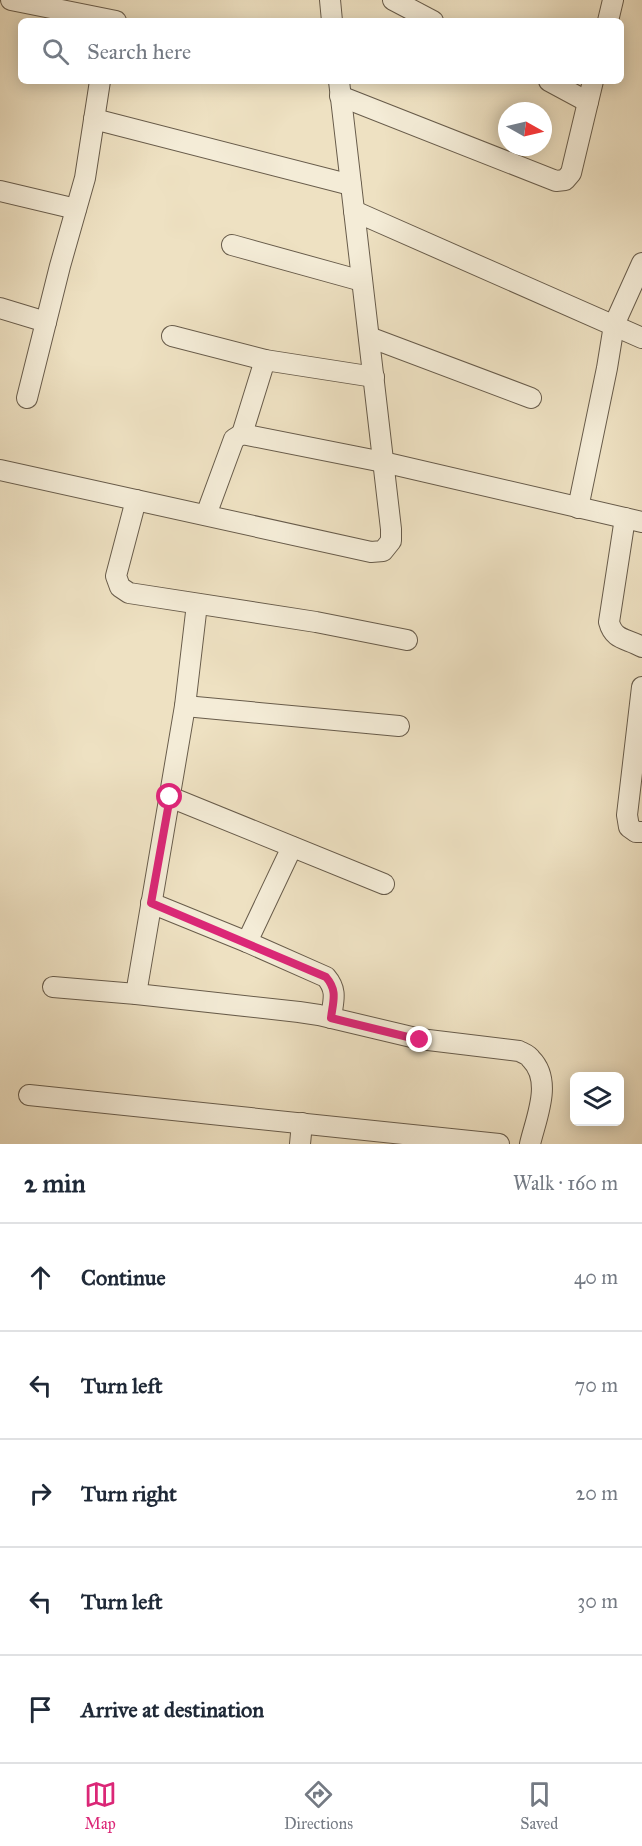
<!DOCTYPE html>
<meta charset="utf-8">
<style>
body{margin:0;font-family:"IM FELL Great Primer",serif;background:#f6f6f7;color:#1f2937}
.controls{position:absolute;right:18px;bottom:18px;display:grid;overflow:hidden;border-radius:9px;box-shadow:0 3px 15px #0003}
.controls button{width:54px;height:54px;display:grid;place-items:center;padding:0;border:0;border-bottom:2px solid #e0e1e3;background:#fff;color:#1f2937;font:30px sans-serif}
.compass{position:absolute;left:498px;top:102px;width:54px;height:54px;border-radius:50%;background:#fff;box-shadow:0 3px 15px #0003;rotate:98deg}
.stop{position:absolute;width:18px;height:18px;margin:-14px;border:4px solid #db2777;border-radius:50%;background:#fff}
.stop.end{background:#db2777;border-color:#fff;box-shadow:0 2px 6px #0008}
.list{margin:0;padding:0;list-style:none}
h2{display:flex;justify-content:space-between;align-items:center;height:78px;margin:0;padding:0 24px;font-size:26px}
h2 small{font-size:20px;font-weight:400;color:#747a83}
.list li{display:grid;grid-template-columns:39px 1fr auto;gap:18px;align-items:center;box-sizing:border-box;height:108px;padding:0 24px;border-top:2px solid #e0e1e3}
.list b{display:block;font-size:22px;white-space:nowrap}
.list em{font-size:20px;font-style:normal;color:#747a83}
.icon{flex:none;width:33px;height:33px;fill:none;stroke:currentColor;stroke-width:2;stroke-linecap:round;stroke-linejoin:round}
.map{position:relative;flex:none;width:642px;height:1144px;overflow:hidden}
.search{position:absolute;background:#fff;box-shadow:0 3px 15px #0003;left:18px;right:18px;top:18px;height:66px;display:flex;align-items:center;gap:15px;box-sizing:border-box;padding:0 21px;border-radius:9px;color:#747a83;font-size:22px}
.sheet{height:618px;background:#fff}
nav{display:flex;justify-content:space-around;align-items:center;box-sizing:border-box;height:84px;border-top:2px solid #e0e1e3;background:#fff;font-size:16px;color:#747a83}
nav a{display:grid;justify-items:center;gap:3px}
nav .on{color:#db2777}
.map>svg:first-child{display:block}
.lines{fill:none;stroke-linecap:round;stroke-linejoin:round}
.minor-casing{stroke:#685c4b;stroke-width:22}
.minor{stroke:#f4ecd7;stroke-width:20}
.route{stroke:#db2777;stroke-width:8}
</style>
<div class="map">
<svg width="642" height="1144" viewBox="0 0 642 1144">
<rect width="100%" height="100%" fill="#eee1c2"/>
<filter id="stains"><feTurbulence type="fractalNoise" baseFrequency=".00333" numOctaves="4"/><feColorMatrix values="0 0 0 0 .2 0 0 0 0 .09 0 0 0 0 .02 0 0 0 .5 -.17"/></filter>
<radialGradient id="worn" r=".72"><stop offset=".6" stop-color="#630" stop-opacity="0"/><stop offset="1" stop-color="#630" stop-opacity=".3"/></radialGradient>
<g class="lines">
<defs>
<g id="minor">
<polyline points="11,0 116,21"/>
<polyline points="330,0 332,21"/>
<polyline points="393,0 433,21"/>
<polyline points="608,21 613,0"/>
<polyline points="549,81 588,102"/>
<polyline points="340,96 556,181 565,180 571,173 593,81"/>
<polyline points="94,119 351,185"/>
<polyline points="0,191 76,209"/>
<polyline points="354,211 642,338"/>
<polyline points="232,245 362,281"/>
<polyline points="0,308 46,322"/>
<polyline points="172,336 265,360 374,377"/>
<polyline points="369,337 531,398"/>
<polyline points="27,398 60,266 85,178 100,81"/>
<polyline points="242,434 265,360"/>
<polyline points="0,470 371,552 383,551 391,541 391,529 339,81"/>
<polyline points="136,500 116,576 120,587 129,593 316,622 407,640"/>
<polyline points="578,508 607,368 614,325 642,263"/>
<polyline points="206,515 234,439 242,434 383,462 642,522"/>
<path d="M625 518 609 622C614 641 627 638 642 647"/>
<polyline points="642,687 627,815 629,827 636,832 642,832"/>
<polyline points="185,706 399,726"/>
<polyline points="170,797 384,884"/>
<path d="M151 903 247 942 326 977C338 991 333 1001 331 1018"/>
<polyline points="247,942 292,847"/>
<path d="M53 987 136 994 299 1012 319 1015 420 1039 519 1051C523 1053 529 1055 531 1059 553 1081 536 1118 530 1144"/>
<polyline points="136,994 185,706 197,604"/>
<polyline points="29,1095 499,1144"/>
<polyline points="300,1144 302,1123"/>
</g>
</defs>
<use href="#minor" class="minor-casing"/>
<use href="#minor" class="minor"/>
</g>
<g class="lines">
<path class="route" d="M170 797 151 903 326 977C338 991 333 1001 331 1018L420 1040"/>
</g>
<rect width="100%" height="100%" filter="url(#stains)"/>
<rect width="100%" height="100%" fill="url(#worn)"/>
</svg>
<div class="controls">
<button><svg class="icon" aria-label="layers" viewBox="0 0 24 24"><path d="M12 4l9 5-9 5-9-5zM3 14l9 5 9-5"/></svg></button>
</div>
<svg class="compass" viewBox="-18 -18 36 36"><path d="M0-13l5 13h-10z" fill="#e53935"/><path d="M0 13l5-13h-10z" fill="#747a83"/></svg>
<div class="stop" style="left:170px;top:797px"></div>
<div class="stop end" style="left:420px;top:1040px"></div>
<div class="search"><svg class="icon" aria-label="search" viewBox="0 0 24 24"><circle cx="10" cy="10" r="6"/><path d="M15 15l6 6"/></svg>Search here</div>
</div>
<section class="sheet">
<h2>2 min<small>Walk · 160 m</small></h2>
<ul class="list">
<li><svg class="icon" aria-label="ahead" viewBox="0 0 24 24"><path d="M12 20V5M6 11l6-6 6 6"/></svg><div><b>Continue</b></div><em>40 m</em></li>
<li><svg class="icon" aria-label="left" viewBox="0 0 24 24"><path d="M17 20v-9H6M10 6l-5 5 5 5"/></svg><div><b>Turn left</b></div><em>70 m</em></li>
<li><svg class="icon" aria-label="right" viewBox="0 0 24 24"><path d="M7 20v-9h11M14 6l5 5-5 5"/></svg><div><b>Turn right</b></div><em>20 m</em></li>
<li><svg class="icon" aria-label="left" viewBox="0 0 24 24"><path d="M17 20v-9H6M10 6l-5 5 5 5"/></svg><div><b>Turn left</b></div><em>30 m</em></li>
<li><svg class="icon" aria-label="arrive" viewBox="0 0 24 24"><path d="M6 21V4h12l-3 4 3 4H6"/></svg><div><b>Arrive at destination</b></div></li>
</ul>
</section>
<nav>
<a class="on"><svg class="icon" aria-label="map" viewBox="0 0 24 24"><path d="M3 6l6-2 6 2 6-2v14l-6 2-6-2-6 2zM9 4v14M15 6v14"/></svg>Map</a>
<a><svg class="icon" aria-label="directions" viewBox="0 0 24 24"><path d="M12 3l9 9-9 9-9-9zM9 14v-3h6M13 9l2 2-2 2"/></svg>Directions</a>
<a><svg class="icon" aria-label="saved" viewBox="0 0 24 24"><path d="M7 4h10v16l-5-4-5 4z"/></svg>Saved</a>
</nav>
